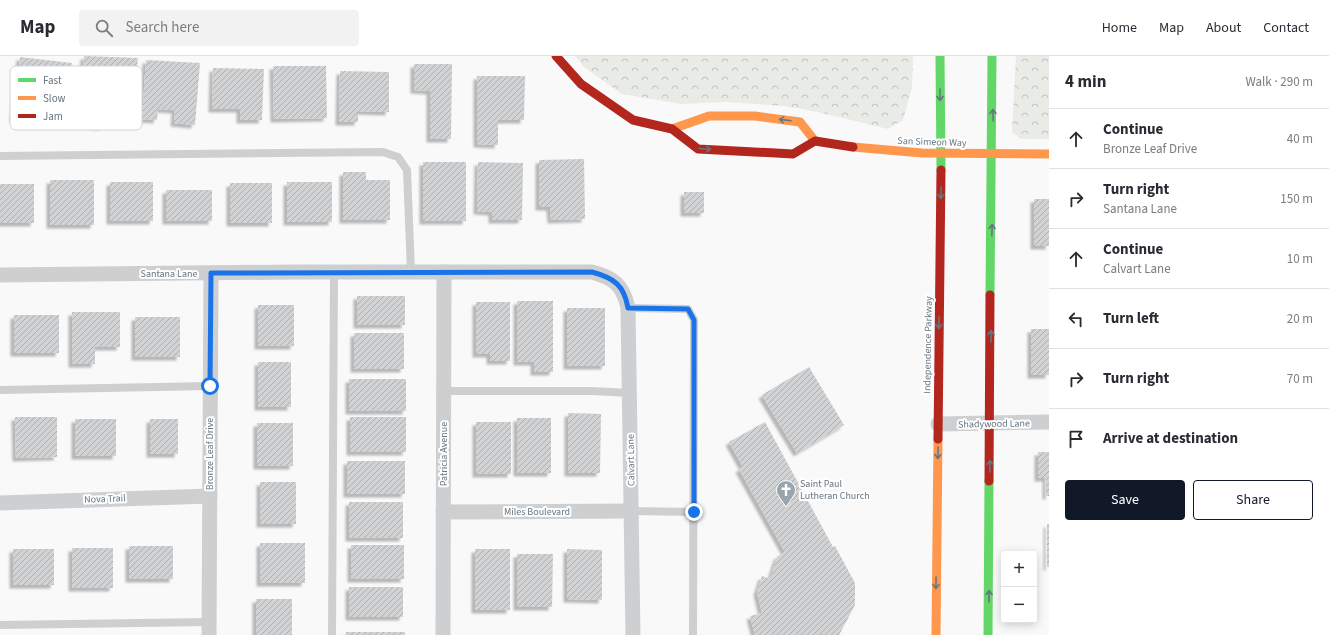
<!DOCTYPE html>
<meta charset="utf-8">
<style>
body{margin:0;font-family:"Source Sans 3",sans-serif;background:#f2f2f3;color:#2b2b33}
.controls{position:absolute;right:12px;bottom:12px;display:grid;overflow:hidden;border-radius:4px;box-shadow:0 2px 10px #0003}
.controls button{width:36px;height:36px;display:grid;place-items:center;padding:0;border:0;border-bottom:1px solid #e1e1e2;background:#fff;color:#2b2b33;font:20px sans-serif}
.stop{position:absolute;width:12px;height:12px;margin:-9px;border:3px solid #1a73e8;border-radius:50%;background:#fff}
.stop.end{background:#1a73e8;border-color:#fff;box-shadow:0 1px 4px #0008}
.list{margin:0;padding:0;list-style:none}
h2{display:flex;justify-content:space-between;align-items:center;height:52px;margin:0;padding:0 16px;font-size:17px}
h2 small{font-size:13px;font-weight:400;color:#7c7c81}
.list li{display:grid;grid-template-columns:26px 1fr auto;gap:12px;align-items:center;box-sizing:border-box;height:60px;padding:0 16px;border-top:1px solid #e1e1e2}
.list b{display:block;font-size:15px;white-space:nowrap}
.list p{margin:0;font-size:13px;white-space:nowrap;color:#7c7c81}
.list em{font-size:13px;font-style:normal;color:#7c7c81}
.actions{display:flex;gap:8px;padding:12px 16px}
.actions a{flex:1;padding:9px 0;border:1px solid #111827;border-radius:4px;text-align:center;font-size:14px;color:#111827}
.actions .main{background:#111827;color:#fff}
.icon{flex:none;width:22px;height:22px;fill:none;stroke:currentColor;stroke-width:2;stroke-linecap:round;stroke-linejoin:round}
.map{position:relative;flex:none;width:1049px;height:579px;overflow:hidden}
header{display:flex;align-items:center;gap:24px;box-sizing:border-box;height:56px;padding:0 20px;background:#fff;border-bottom:1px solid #e1e1e2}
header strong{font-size:19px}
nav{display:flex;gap:22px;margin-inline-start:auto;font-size:14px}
.search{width:280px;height:36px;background:#f2f2f3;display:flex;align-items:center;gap:10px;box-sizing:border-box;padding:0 14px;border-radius:4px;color:#7c7c81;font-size:15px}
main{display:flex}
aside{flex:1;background:#fff}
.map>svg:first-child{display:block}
.park{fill:url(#park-crowns)}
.building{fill:url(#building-hatch);filter:url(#shadow)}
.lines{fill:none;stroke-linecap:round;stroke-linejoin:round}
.lane{stroke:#cecfd0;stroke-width:8}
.street{stroke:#cecfd0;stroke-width:15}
.fast{stroke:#63d668;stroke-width:9}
.slow{stroke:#ff974d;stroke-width:9}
.jam{stroke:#b3261e;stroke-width:9}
.oneway{stroke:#657683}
.route{stroke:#1a73e8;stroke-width:5}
.labels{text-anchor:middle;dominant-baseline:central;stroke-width:4;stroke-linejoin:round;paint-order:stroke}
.street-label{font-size:10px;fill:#657683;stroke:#fff}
.poi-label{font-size:10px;fill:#657683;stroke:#fff;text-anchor:start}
.key{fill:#fff;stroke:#d1d6da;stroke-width:1}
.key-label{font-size:11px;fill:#657683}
</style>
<header>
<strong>Map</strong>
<div class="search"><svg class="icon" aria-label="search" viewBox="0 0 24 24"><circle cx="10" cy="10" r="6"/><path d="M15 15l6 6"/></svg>Search here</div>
<nav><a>Home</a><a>Map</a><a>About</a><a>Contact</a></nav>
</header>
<main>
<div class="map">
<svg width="1049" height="579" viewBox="0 0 1049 579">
<defs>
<pattern id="park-crowns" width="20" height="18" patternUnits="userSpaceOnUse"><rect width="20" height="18" fill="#e8ebe6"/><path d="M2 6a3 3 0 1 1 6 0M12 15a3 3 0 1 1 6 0" fill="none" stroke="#c0c3c0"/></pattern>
<pattern id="building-hatch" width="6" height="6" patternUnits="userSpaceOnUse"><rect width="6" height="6" fill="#d0d2d3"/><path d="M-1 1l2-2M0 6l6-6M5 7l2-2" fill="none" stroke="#acafb1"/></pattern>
<filter id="shadow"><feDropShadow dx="-3.5" dy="3.5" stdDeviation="1" flood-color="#0004"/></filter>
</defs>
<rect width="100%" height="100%" fill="#f9f9f9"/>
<g class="park">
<polygon points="575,0 913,0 912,31 903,64 888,73 818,56 785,50 725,46 682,48 622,38 584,11"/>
<polygon points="1016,0 1049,0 1049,83 1021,83 1012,76"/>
</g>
<g class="building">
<polygon points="84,0 138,2 132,59 113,57 115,45 104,45 102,71 77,68"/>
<polygon points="20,1 72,7 67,55 35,51 34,64 13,62"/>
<polygon points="146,4 200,7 195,69 174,67 175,54 158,53 157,64 142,63"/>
<polygon points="414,8 452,8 451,83 430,83 430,35 414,34"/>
<polygon points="273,10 326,10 327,62 274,63"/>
<polygon points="213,12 264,13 262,64 240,64 240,53 212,53"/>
<polygon points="340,15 389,16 389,56 358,55 358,66 339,66"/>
<polygon points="477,20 525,20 524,64 498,64 498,89 477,88"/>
<polygon points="584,103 585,163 551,164 550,151 539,151 539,104"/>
<rect x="423" y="106" width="43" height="59"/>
<polygon points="478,106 523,107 522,164 492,164 492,156 477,155"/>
<polygon points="343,116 366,116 366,124 390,124 390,164 343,164"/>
<rect x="50" y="124" width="44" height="45"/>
<rect x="110" y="126" width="43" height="39"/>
<rect x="287" y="126" width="45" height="40"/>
<rect x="230" y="127" width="42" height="40"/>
<rect x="0" y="128" width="34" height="39"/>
<rect x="166" y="134" width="46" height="31"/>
<rect x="684" y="136" width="20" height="21"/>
<rect x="1034" y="143" width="15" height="47"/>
<rect x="357" y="240" width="48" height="29"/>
<polygon points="517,245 553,245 553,316 534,316 534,306 517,306"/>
<polygon points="476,246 510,246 510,305 490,305 490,298 476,298"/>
<rect x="258" y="249" width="36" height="41"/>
<rect x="567" y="252" width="38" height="58"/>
<polygon points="72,256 120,256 120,291 95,291 95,308 72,308"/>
<rect x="14" y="259" width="45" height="38"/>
<rect x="135" y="261" width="45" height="40"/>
<rect x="1031" y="273" width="18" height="46"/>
<rect x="354" y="277" width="50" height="36"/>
<rect x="258" y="306" width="33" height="45"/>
<polygon points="809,311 844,369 797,397 762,339"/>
<rect x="349" y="323" width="57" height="32"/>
<polygon points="568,357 601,358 600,417 568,417"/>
<polygon points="15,361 57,361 57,401 16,402"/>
<rect x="350" y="361" width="56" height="35"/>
<rect x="517" y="362" width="34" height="55"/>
<rect x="75" y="363" width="41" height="37"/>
<rect x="150" y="363" width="28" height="35"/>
<rect x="476" y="366" width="35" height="52"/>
<polygon points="765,366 833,491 835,490 855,527 855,549 839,579 825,579 821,577 820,579 755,579 750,560 762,557 757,536 762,520 770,523 777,501 785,496 739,413 743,411 729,386"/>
<rect x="257" y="367" width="36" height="43"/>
<polygon points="1038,396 1049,396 1049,440 1046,440 1046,422 1038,422"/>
<rect x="347" y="405" width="58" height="33"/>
<rect x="260" y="426" width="36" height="42"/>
<rect x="349" y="446" width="54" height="36"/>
<rect x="1047" y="468" width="2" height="43"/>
<rect x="260" y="487" width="45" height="40"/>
<rect x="351" y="489" width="53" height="34"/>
<rect x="129" y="490" width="44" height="33"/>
<rect x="72" y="492" width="41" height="40"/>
<rect x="13" y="493" width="41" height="36"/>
<rect x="475" y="493" width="35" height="61"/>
<polygon points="567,493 602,494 602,544 567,543"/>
<polygon points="517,498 553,498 552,551 517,551"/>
<rect x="349" y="531" width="54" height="30"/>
<rect x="256" y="543" width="36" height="36"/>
<rect x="346" y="576" width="59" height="3"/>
</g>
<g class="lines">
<g class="lane">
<polyline points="0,100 383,96 398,101 407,114 411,216"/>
<polyline points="628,252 688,253 694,264 693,579"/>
<polyline points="0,334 210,330"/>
<polyline points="444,335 592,335 630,337"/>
<polyline points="631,455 694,456"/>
<polyline points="0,569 209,566"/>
<polyline points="332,579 334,216"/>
</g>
<g class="street">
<path d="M0 219 292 216H592C614 222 623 229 628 252L633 579"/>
<polyline points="938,368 1049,366"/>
<polyline points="0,447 210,440"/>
<polyline points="443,456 631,455"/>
<polyline points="209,579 211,217"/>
<polyline points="443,579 444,216"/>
</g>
<g class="fast">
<polyline points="940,0 941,114"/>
<polyline points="990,239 992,0"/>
<polyline points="988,579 989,425"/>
</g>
<g class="slow">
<polyline points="672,73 709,60 755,60 800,66 815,85"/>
<polyline points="853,91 922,97 1049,98"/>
<polyline points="936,579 938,383"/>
</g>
<g class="jam">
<polyline points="556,0 581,28 633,64 672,73 698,93 793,98 815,85 853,91"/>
<polyline points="938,383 941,114"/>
<polyline points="989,425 990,239"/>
</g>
</g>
<defs><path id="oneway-shaft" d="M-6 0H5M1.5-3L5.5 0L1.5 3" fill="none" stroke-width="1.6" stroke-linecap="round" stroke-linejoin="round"/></defs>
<g class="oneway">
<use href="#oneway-shaft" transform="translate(940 39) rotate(89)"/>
<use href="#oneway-shaft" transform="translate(993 59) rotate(-91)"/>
<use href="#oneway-shaft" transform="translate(785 64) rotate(-173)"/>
<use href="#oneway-shaft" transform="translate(705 93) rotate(5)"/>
<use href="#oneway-shaft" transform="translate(941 137) rotate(91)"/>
<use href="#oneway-shaft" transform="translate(992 174) rotate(-89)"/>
<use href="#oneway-shaft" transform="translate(939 267) rotate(91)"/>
<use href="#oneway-shaft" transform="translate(991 280) rotate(-89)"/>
<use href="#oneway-shaft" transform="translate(938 397) rotate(91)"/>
<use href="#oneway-shaft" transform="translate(990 410) rotate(-89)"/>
<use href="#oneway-shaft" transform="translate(936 527) rotate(91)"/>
<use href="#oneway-shaft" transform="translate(989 540) rotate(-89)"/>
</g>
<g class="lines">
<path class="route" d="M210 330 211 217 592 216C614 222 624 229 628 252L688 253 694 264V456"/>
</g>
<defs>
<symbol id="church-pin" viewBox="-11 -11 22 30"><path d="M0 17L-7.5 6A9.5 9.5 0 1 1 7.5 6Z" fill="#99a4ac" stroke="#fff"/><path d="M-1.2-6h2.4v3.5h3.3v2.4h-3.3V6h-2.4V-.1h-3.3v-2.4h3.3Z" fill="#fff"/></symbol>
</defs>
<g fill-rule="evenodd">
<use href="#church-pin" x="775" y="423" width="22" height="30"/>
</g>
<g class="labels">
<g class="street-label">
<text transform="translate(932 86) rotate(2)">San Simeon Way</text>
<text x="169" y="218">Santana Lane</text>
<text transform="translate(928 289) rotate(-89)">Independence Parkway</text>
<text transform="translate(994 368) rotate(-1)">Shadywood Lane</text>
<text transform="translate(210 398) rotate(-90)">Bronze Leaf Drive</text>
<text transform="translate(444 398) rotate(-90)">Patricia Avenue</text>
<text transform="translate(631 404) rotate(-91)">Calvart Lane</text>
<text transform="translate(105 443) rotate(-2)">Nova Trail</text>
<text x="537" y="456">Miles Boulevard</text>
</g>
<g class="poi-label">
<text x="800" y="428">Saint Paul<tspan x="800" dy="12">Lutheran Church</tspan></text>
</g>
</g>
<rect x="10" y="10" width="132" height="64" rx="6" class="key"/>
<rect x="18" y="22" width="18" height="4" fill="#63d668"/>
<rect x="18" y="40" width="18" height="4" fill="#ff974d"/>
<rect x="18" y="58" width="18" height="4" fill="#b3261e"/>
<g class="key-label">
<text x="43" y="28">Fast</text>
<text x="43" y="46">Slow</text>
<text x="43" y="64">Jam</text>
</g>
</svg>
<div class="controls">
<button>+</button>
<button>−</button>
</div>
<div class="stop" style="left:210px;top:330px"></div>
<div class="stop end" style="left:694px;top:456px"></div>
</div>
<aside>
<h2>4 min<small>Walk · 290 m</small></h2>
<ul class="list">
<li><svg class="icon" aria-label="ahead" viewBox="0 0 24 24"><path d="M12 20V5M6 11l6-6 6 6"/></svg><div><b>Continue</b><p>Bronze Leaf Drive</p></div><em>40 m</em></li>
<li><svg class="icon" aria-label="right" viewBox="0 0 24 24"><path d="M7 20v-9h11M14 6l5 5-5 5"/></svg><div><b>Turn right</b><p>Santana Lane</p></div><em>150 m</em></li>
<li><svg class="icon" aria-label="ahead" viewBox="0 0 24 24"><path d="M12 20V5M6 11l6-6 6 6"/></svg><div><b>Continue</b><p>Calvart Lane</p></div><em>10 m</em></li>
<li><svg class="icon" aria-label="left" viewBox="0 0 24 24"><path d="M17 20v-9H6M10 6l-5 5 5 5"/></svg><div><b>Turn left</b></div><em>20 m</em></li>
<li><svg class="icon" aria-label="right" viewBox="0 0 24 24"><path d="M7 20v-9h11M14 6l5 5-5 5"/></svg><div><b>Turn right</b></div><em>70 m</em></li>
<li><svg class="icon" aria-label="arrive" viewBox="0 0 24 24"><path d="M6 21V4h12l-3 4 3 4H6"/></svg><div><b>Arrive at destination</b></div></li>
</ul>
<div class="actions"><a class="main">Save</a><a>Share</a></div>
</aside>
</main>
